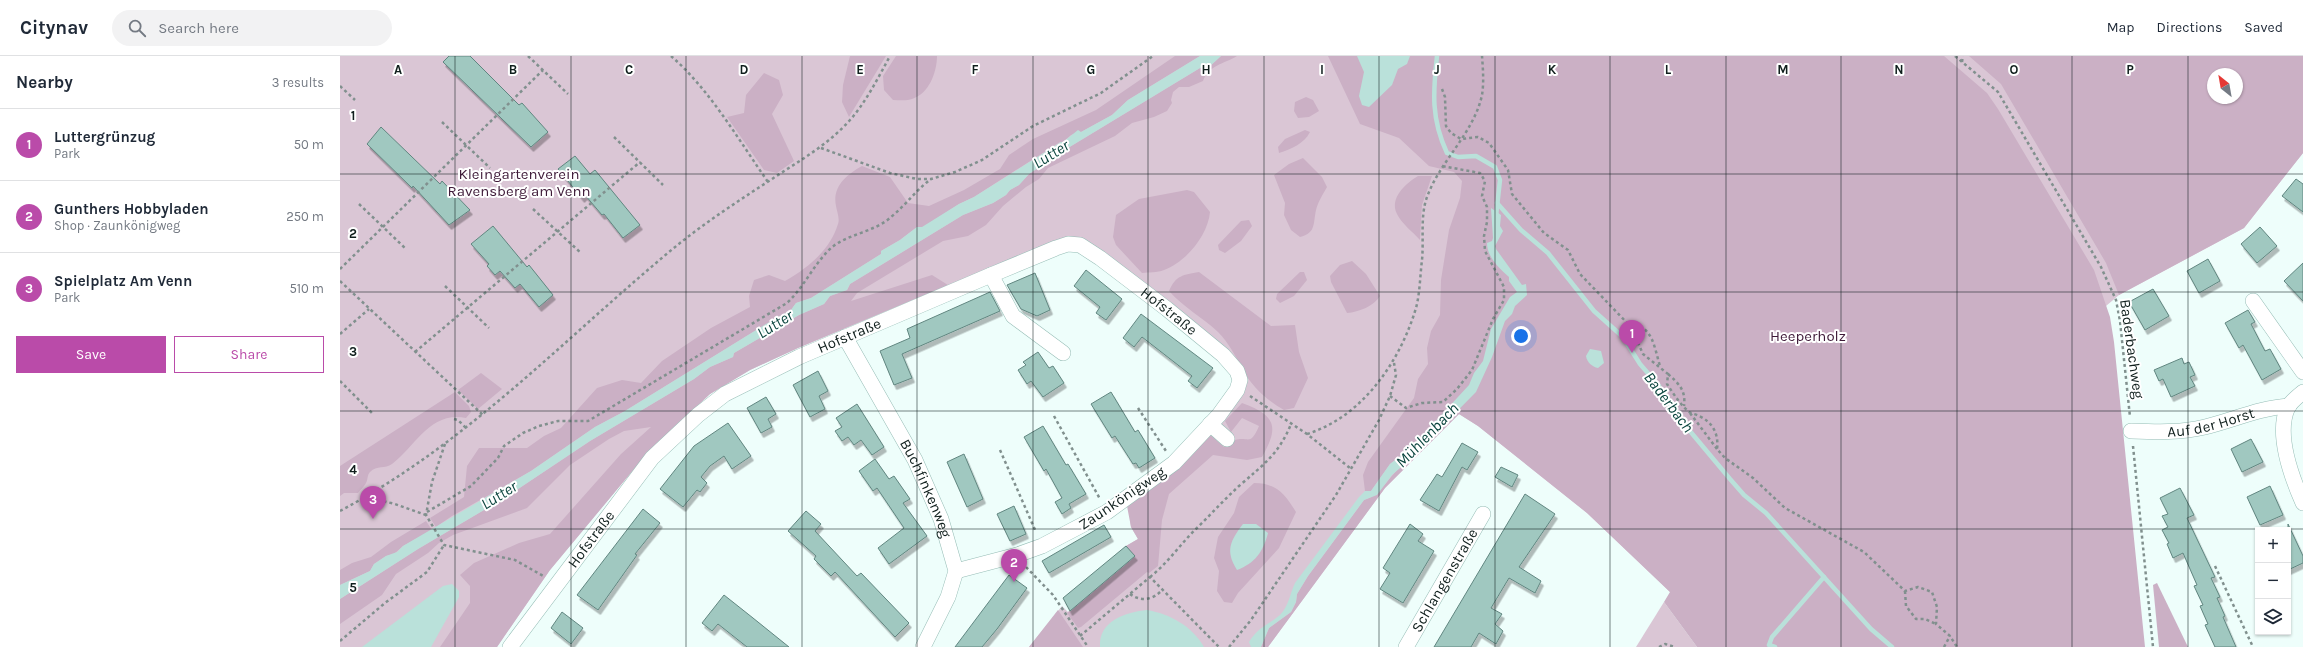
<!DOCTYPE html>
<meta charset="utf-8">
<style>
body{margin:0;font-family:Karla,sans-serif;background:#f2f2f3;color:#1f2937}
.controls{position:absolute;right:12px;bottom:12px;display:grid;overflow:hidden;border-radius:0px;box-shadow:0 1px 3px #0004}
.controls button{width:36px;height:36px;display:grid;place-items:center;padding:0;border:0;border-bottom:1px solid #e0e1e3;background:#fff;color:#1f2937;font:20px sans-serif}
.compass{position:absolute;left:1867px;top:12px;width:36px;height:36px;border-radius:50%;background:#fff;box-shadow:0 1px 3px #0004;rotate:329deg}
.you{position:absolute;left:1181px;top:280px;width:14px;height:14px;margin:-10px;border:3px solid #fff;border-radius:50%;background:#1a73e8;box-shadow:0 0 0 6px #1a73e833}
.badge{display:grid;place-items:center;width:26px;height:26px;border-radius:50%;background:#ba4ba9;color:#fff;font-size:13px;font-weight:700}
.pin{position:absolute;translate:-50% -33px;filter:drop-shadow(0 1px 2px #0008)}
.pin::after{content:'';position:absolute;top:21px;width:14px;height:12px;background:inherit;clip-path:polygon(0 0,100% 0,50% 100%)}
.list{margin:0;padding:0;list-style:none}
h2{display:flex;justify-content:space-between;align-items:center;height:52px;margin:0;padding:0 16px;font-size:17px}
h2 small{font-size:13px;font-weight:400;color:#747a83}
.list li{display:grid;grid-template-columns:26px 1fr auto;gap:12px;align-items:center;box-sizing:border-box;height:72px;padding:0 16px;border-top:1px solid #e0e1e3}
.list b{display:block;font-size:15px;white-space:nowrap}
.list p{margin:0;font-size:13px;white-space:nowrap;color:#747a83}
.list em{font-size:13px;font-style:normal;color:#747a83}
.actions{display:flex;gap:8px;padding:12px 16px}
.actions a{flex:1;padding:9px 0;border:1px solid #ba4ba9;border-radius:0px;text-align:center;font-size:14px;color:#ba4ba9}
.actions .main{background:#ba4ba9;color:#fff}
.icon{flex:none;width:22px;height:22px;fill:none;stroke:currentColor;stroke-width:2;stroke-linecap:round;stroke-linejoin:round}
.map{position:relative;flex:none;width:1963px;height:591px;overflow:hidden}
header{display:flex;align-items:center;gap:24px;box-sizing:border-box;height:56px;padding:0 20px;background:#fff;border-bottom:1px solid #e0e1e3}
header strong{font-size:19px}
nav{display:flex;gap:22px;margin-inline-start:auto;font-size:14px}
.search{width:280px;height:36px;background:#f2f2f3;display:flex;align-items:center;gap:10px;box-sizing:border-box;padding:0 14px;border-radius:22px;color:#747a83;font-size:15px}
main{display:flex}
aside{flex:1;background:#fff}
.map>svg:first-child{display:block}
.green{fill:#dac6d5;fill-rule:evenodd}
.forest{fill:#cbb0c5;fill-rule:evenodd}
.water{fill:#bae1da}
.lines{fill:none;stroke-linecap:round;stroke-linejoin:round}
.stream{stroke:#bae1da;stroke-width:4.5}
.building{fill:#a0c8c0;stroke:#618680;filter:url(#shadow)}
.minor-casing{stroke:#96bdb6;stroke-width:16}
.path{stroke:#81908e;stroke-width:2.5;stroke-dasharray:3 3;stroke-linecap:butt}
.minor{stroke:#fff;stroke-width:15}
.grid{fill:none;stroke:#101f1d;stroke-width:1;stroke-opacity:0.55}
.labels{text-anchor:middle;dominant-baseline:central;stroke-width:4;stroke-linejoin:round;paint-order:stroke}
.park-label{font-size:15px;fill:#3e1a38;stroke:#fff}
.street-label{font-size:15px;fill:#101f1d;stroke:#fff}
.water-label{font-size:16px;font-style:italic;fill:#0b453e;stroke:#fff}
.grid-label{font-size:13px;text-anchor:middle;font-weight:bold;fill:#101f1d;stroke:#fff;stroke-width:4;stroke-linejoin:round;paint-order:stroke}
</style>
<header>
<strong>Citynav</strong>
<div class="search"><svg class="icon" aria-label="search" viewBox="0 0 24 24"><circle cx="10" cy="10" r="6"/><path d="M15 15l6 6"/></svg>Search here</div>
<nav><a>Map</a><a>Directions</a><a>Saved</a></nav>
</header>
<main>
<aside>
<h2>Nearby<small>3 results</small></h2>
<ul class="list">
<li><span class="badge">1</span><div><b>Luttergrünzug</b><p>Park</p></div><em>50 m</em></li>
<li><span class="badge">2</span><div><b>Gunthers Hobbyladen</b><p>Shop · Zaunkönigweg</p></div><em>250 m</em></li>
<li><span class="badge">3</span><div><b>Spielplatz Am Venn</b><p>Park</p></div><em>510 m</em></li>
</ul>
<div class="actions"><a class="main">Save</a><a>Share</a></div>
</aside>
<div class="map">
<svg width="1963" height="591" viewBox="0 0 1963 591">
<defs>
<filter id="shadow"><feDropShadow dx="2.5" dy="4.5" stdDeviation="0" flood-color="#0004"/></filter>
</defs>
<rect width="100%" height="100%" fill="#eefefb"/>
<g class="green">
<path d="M0 0H1963V97L1904 172 1779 239 1766 250 1330 536 1247 457 1138 370 1119 358 1045 432 928 591H689L722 550 728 556 794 501 786 490 798 483 791 471 790 464 903 315 722 182 458 292 410 314 370 338 309 395 210 514 157 591H0ZM1873 18H1897V42H1873Z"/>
<polygon points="1324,546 1357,591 1296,591"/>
</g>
<g class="forest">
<polygon points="510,0 546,0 509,61 502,46 503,29"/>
<path d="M556 0H597C597 16 589 38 572 43 567 45 559 44 553 44L544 34 543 20Z"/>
<path d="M835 0H860L788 44 772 59 741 76 731 79 723 86H720L634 141 619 148 582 172 577 171 560 184 541 195V198L471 242 456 247 451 254 426 268 285 355 255 371 191 415 112 460 96 471 90 462 124 441 127 410 139 392H187L204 380 221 372 257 332 282 324 301 327 322 305 371 272 410 251 409 240 414 224 429 219 445 225C468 212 490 194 498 168 500 163 497 156 496 150 492 131 506 119 522 110L550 121 568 147 589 150 624 134 660 113 669 99 693 83 756 54Z"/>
<path d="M881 0H897C884 8 869 9 863 25L849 31H839L833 36 831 44 832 47 827 55 814 61 792 67 775 80 708 112 699 123 686 131 663 150 646 169 628 180 603 185 517 237 511 245 592 219 608 229 458 292 410 314 370 338 309 395 210 514 157 591H100L130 547V530L120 519 134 507 179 487 210 478 281 398 311 371 284 375 269 383 230 409 187 452 113 479 99 487 88 497 56 518 42 539 0 568V543L78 493 166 441 250 385 354 323 370 311 393 301 394 297 459 259 484 248 490 240 507 234 510 228 623 159 653 147 666 139 670 134 679 129 689 118 723 95 860 12 869 11Z"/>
<path d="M988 0H1604L1647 37 1658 53 1754 214 1770 261 1774 286 1805 591H1357L1324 546 1330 536 1247 457 1138 370 1119 358 1045 432 928 591H921L929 572 951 556 956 546 957 538 968 520 1024 444C1043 439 1050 416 1068 405L1116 355 1050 408 1031 435H1025L1023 419 1028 406 1074 342 1078 323 1088 308 1087 292 1091 275 1100 259 1101 224 1109 174 1120 142 1122 125 1114 116 1089 110 1059 82 1020 68Z"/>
<path d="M1629 0H1963V97L1904 172 1779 239 1766 207 1661 28ZM1873 18H1897V42H1873Z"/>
<polygon points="424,17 439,24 443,39 432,58 454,105 437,117 424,114 387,61 404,57 406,39"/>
<polygon points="966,41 973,44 979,55 969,61 958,62 954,55 955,46"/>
<path d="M965 74 970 76C964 88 951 93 939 97L938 91 945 83Z"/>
<path d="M963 102 982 121 987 131C983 138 978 146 976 154 973 168 976 177 960 181L951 174 944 159 945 147 934 119 949 108Z"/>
<path d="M1078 120H1092L1082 149 1080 184C1073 176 1061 167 1057 158 1049 142 1066 127 1078 120Z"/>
<path d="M847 134 854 136 870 156C868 179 846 206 824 214 817 217 809 216 802 217L776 189 773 181 776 159 799 143Z"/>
<polygon points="909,164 912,170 901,185 885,197 879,194 878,189 901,165"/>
<path d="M1012 205 1026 218 1040 240C1034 250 1019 256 1007 257L991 226 990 220 1000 209Z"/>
<path d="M859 216 931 270 955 269 959 296 968 322 954 352 944 354C928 345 912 331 903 314 896 301 889 287 878 276 862 261 843 251 829 235 836 219 843 219 859 216Z"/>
<polygon points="960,216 964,216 967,224 954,240 940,247 936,243 937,238"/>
<polygon points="141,317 162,333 138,353 118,334"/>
<path d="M115 336 129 350 131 356 126 362C90 355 76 390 52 408 45 413 37 409 30 416 27 419 28 424 26 427 24 431 20 434 18 437H4L0 440V410Z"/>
<path d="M902 347C935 359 940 370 922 401L907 404 873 399 829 438 822 464 818 510 809 517 807 516 741 571 738 572 727 557 794 500 786 490 798 483 791 471 787 450 868 377 884 391C887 389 891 385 895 384 909 380 910 391 919 370L902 362 891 376 885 365Z"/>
<path d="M914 427C936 427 945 438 956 456L939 492 898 537 892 547 884 546 877 535 879 515 874 502 878 481 894 457 899 441Z"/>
<polygon points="86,465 92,474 63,490 54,498 46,500 34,508 30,515 0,529 0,514 12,507 31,501 51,486"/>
<polygon points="1817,527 1848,591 1819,591 1813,529"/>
<polygon points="718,554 743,591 689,591"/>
</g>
<g class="water">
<polygon points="860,0 881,0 869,11 860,12 723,95 689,118 679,129 670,134 666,139 653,147 623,159 510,228 507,234 490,240 484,248 459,259 394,297 393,301 370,311 354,323 250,385 166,441 78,493 0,543 0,529 30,515 34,508 46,500 57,496 63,490 191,415 255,371 285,355 426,268 451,254 456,247 471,242 541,198 541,195 560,184 577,171 582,171 619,148 634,141 721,86 723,86 738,74 741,76 772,59 788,44"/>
<polygon points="1017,0 1070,0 1067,8 1058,13 1052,29 1029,51 1022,49 1019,40 1024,16"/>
<path d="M1151 152 1161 159 1160 170 1163 175 1155 190 1156 193 1182 229 1186 228 1187 239 1175 250 1172 258 1165 265 1152 301 1136 336 1068 405 1052 419 1037 439 1024 444 968 520 957 538 956 546 951 556 929 572 921 591H911L909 586C918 571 928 569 940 559 949 550 950 537 955 527L1019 441 1025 435H1031L1050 408 1071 392 1129 329 1134 317 1143 305 1151 273 1170 241 1177 236 1169 225V221C1159 212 1147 201 1147 187L1152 185 1153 182Z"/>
<path d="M1250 293 1261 295 1264 307 1258 312C1252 311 1247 306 1246 300Z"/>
<path d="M903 468H916L928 477C923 496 915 507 897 514 885 495 890 485 903 468Z"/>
<polygon points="112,528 119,535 119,541 91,591 22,591 103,530"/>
<path d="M807 554C830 558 852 570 864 591H760C758 565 786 556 807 554Z"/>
</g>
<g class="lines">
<g class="stream">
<path d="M1097 0C1093 36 1091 63 1107 97L1118 101 1136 100 1155 111 1160 124 1156 160"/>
<polyline points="1157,147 1181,174 1208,197 1254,255 1283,281 1300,308 1319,330 1329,350 1390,423 1404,439 1426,457 1531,573 1552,591"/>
<polyline points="1435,591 1429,589 1432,581 1484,521"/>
</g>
</g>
<g class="building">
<polygon points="109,0 130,0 179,49 182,47 208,76 191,91 103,6"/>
<polygon points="41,71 100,128 102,125 130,154 109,169 73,130 72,132 27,88"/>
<polygon points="235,100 250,118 255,114 300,169 283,182 264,158 262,159 245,139 242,142 218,113"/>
<polygon points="1956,123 1963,128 1963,156 1942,140"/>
<polygon points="153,170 187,211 189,209 213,239 199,251 180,228 175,232 160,215 155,219 147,210 149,208 131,188"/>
<polygon points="1920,171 1937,190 1917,207 1901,188"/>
<polygon points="1868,203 1880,225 1859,237 1847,215"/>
<polygon points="1963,207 1963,245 1944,225"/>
<polygon points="746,214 782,243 766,264 756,257 760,251 734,230"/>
<polygon points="695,217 710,254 697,260 681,253 667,229"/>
<polygon points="1813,233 1829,260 1805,274 1789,246"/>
<polygon points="650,236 660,255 562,298 572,322 554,329 540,295 570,282 567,273"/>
<polygon points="1908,254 1915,266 1911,268 1925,295 1930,293 1941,313 1922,324 1903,289 1899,292 1885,267"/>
<polygon points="801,258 873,312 857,332 848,325 852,320 802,281 794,291 783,282"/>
<polygon points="698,296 709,312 713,310 724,327 703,341 691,325 687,328 678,314 686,309 683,306"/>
<polygon points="1842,302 1844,308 1849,306 1855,319 1850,321 1855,330 1831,341 1823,323 1819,325 1814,314"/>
<polygon points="478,315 488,335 479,340 485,353 470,361 453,329"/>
<polygon points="771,336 795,376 798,374 815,402 799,412 796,407 793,408 775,380 772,382 751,348"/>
<polygon points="426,341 436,358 428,363 432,371 421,377 407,352"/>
<polygon points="517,348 544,391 532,399 521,384 514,389 508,381 502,385 495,375 502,371 496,362"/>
<polygon points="388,367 411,400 392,413 384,400 370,410 361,421 367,427 360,436 357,434 343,451 320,433 354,390"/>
<polygon points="703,370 726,409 728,408 746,438 729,448 731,452 722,458 715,446 722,442 706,413 704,415 684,381"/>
<polygon points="1911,383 1923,406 1902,416 1891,393"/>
<polygon points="1122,387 1138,396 1127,414 1122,411 1099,455 1080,444 1097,418 1102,421"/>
<polygon points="624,398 643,443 627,451 607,406"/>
<polygon points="535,403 549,423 554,420 570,443 563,447 587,480 549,508 538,492 564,472 537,432 533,435 519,415"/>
<polygon points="1161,411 1178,419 1172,431 1155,421"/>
<polygon points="1930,430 1943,459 1920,469 1907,441"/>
<polygon points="1840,432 1854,459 1847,462 1875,521 1871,522 1880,541 1877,542 1885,560 1883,561 1896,591 1875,591 1865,569 1868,568 1860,550 1863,549 1854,530 1857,529 1843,497 1833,502 1827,488 1829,487 1822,474 1828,471 1822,460 1828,458 1820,442"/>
<polygon points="1185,438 1215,458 1179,511 1201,525 1195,537 1169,522 1151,552 1162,558 1155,568 1163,575 1156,588 1139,577 1131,591 1094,591"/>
<polygon points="674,450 686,478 670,485 657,458"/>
<polygon points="303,453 320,467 295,498 297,499 258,554 237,539"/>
<polygon points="466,455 481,468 475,475 517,520 521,517 569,567 555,581 495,516 491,520 474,503 476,500 448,475"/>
<polygon points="1070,468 1083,478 1078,485 1094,495 1063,547 1040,533 1050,517 1043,512"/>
<polygon points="1948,468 1963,500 1963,507 1948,514"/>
<polygon points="764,469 771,481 709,517 702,505"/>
<polygon points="786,490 795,500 730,555 723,542"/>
<polygon points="669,519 687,532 657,573 642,591 615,591"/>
<polygon points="384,539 413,562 449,591 407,591 378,568 372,575 362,567"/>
<polygon points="222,556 243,572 231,588 211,572"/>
</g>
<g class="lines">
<defs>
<g id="minor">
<polyline points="651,219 673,260 723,297"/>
<polyline points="1913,245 1963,316"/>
<path id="s1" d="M505 281 575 404 601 463 616 515 608 541 583 591"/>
<path d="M1963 336C1958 340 1951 346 1948 351 1935 378 1952 422 1963 447"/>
<polyline points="870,368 887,383"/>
<path id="s2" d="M1791 375C1816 376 1840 377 1865 371 1894 364 1919 352 1949 350"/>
<path id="s3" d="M170 591 312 402 358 359 385 338 459 301 651 219 716 192 728 188 740 189 760 202 827 253 883 299 897 315 900 324 897 334 879 359 834 407 767 456 702 490 677 499 616 515"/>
<path id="s4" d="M1066 591 1143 458"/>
</g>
</defs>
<use href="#minor" class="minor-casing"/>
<g class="path">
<polyline points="188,0 228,38"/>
<path d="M331 0C370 34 398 83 428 126"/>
<polyline points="1615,0 1658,36 1761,211 1776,244 1780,265 1790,361"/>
<polyline points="1622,6 1623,0"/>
<polyline points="0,30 15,44"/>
<path d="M1102 33 1105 41 1106 70 1111 77 1121 83 1138 81 1149 87 1168 114 1172 138 1204 177 1228 194 1240 218 1291 271 1303 298 1328 318 1327 328C1333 337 1339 347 1348 355 1351 358 1356 358 1359 360 1373 366 1379 379 1377 393L1385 402 1413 422 1445 452 1524 496 1565 535 1578 531 1592 536 1597 551 1596 568 1610 580 1617 591"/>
<polyline points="102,66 150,112"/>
<polyline points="274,81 323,129"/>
<polyline points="481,92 550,117 577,123 591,123 615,116 642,104 693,70 761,37 813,0"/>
<polyline points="19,148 66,193"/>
<polyline points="193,153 241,197"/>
<polyline points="0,213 203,14"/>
<polyline points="0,225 143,359"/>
<polyline points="105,230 149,272"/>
<path d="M1288 268C1313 268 1314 291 1320 310"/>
<polyline points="0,278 29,253"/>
<polyline points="75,296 300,106"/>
<path d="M1328 318C1339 328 1346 334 1344 350"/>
<polyline points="0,325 33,358"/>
<polyline points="910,340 967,378 1010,412"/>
<polyline points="1050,340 1066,352 1082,347 1103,346 1117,333 1132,314 1153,263 1164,244 1164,231 1145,195 1144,180 1147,166 1147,151 1142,140 1145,125 1140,117 1102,110"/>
<polyline points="798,352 826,395"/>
<polyline points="1350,357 1377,393"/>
<polyline points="714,360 760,443"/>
<polyline points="114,363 118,364 126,372"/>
<path d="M967 378C1022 361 1060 306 1076 252 1080 237 1080 220 1082 204 1084 184 1080 160 1087 141 1100 105 1134 77 1142 39 1144 27 1143 13 1142 0"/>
<polyline points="105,388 92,426 86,459 104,489 175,504 205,521"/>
<polyline points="1793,390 1813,591"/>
<polyline points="660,394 696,476"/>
<polyline points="26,441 55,448 86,459"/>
<path d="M0 455C127 387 220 287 329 196 360 170 395 147 429 125 457 106 487 90 510 64 526 46 538 22 550 0"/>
<path d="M87 456 131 430 158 402 164 390 183 377 199 370 218 365H248L447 247C465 230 473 209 491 192 507 178 535 176 551 161 566 149 576 134 591 123"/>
<polyline points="1875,510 1913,591"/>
<polyline points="686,511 713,539 748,591"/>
<polyline points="673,515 673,522"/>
<path d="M810 521C828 507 841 487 858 471 872 457 885 443 899 430 923 409 939 398 951 368"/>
<polyline points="1565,535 1566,550 1576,563 1585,563 1596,568"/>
<path d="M790 538C801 546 813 544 822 534"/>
<polyline points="740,580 810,521 879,591"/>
<polyline points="0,585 45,547 87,516 104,489"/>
<polyline points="889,591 911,564 996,439 1039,364 1050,340 1056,319 1054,307"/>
<polyline points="1319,591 1325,588 1335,591"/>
<polyline points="1604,591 1610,580"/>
</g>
<use href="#minor" class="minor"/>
</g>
<path class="grid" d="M115 0V591M231 0V591M346 0V591M462 0V591M577 0V591M693 0V591M808 0V591M924 0V591M1039 0V591M1155 0V591M1270 0V591M1386 0V591M1501 0V591M1617 0V591M1732 0V591M1848 0V591M0 118H1963M0 236H1963M0 355H1963M0 473H1963"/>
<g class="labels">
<g class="park-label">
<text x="179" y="118">Kleingartenverein<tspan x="179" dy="17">Ravensberg am Venn</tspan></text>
<text x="1468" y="280">Heeperholz</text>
</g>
<g class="street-label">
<text stroke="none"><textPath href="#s3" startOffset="831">Hofstraße</textPath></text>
<text stroke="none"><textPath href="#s3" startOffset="471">Hofstraße</textPath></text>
<text transform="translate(1792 293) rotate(82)">Baderbachweg</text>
<text stroke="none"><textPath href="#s2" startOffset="81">Auf der Horst</textPath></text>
<text stroke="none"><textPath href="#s1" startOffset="172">Buchfinkenweg</textPath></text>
<text transform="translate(782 442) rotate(-34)">Zaunkönigweg</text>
<text stroke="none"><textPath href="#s3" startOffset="135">Hofstraße</textPath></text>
<text stroke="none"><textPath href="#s4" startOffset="77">Schlangenstraße</textPath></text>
</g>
<g class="water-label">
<text transform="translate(711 98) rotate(-32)">Lutter</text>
<text transform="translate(435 268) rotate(-32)">Lutter</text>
<text transform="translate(1329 346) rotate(53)">Baderbach</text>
<text transform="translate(1087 379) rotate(-46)">Mühlenbach</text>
<text transform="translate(159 439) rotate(-32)">Lutter</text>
</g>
</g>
<g class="grid-label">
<text x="58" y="18">A</text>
<text x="173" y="18">B</text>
<text x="289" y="18">C</text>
<text x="404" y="18">D</text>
<text x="520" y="18">E</text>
<text x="635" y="18">F</text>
<text x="751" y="18">G</text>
<text x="866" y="18">H</text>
<text x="982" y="18">I</text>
<text x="1097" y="18">J</text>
<text x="1212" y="18">K</text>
<text x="1328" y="18">L</text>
<text x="1443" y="18">M</text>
<text x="1559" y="18">N</text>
<text x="1674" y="18">O</text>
<text x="1790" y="18">P</text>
<text x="13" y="64">1</text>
<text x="13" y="182">2</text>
<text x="13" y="300">3</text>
<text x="13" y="418">4</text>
<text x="13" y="536">5</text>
</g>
</svg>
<div class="controls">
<button>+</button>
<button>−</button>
<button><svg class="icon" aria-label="layers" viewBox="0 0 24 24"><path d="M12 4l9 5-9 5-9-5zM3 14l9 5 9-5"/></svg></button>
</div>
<svg class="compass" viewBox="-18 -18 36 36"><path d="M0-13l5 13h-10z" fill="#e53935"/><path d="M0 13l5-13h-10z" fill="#747a83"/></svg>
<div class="you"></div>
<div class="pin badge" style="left:1292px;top:297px">1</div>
<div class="pin badge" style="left:674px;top:526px">2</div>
<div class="pin badge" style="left:33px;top:463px">3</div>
</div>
</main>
